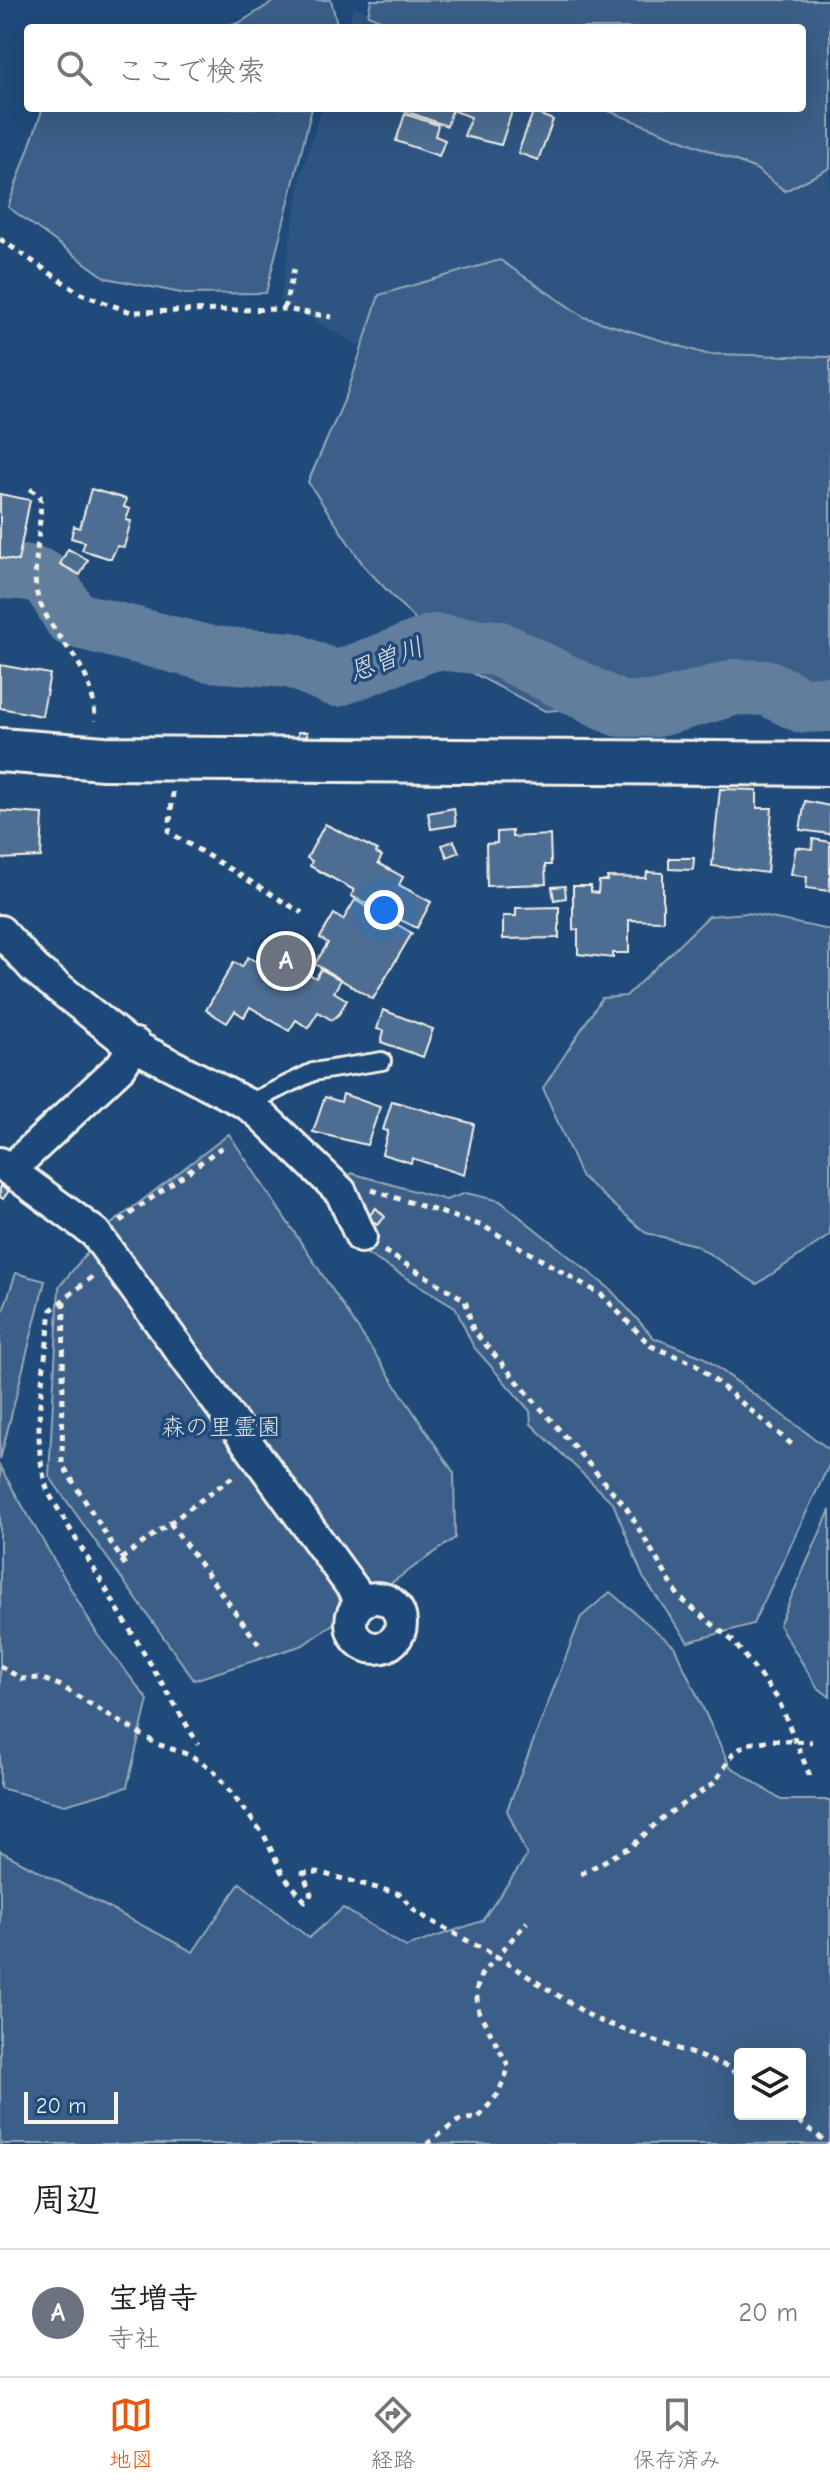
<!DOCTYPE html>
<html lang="ja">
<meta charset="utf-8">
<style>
body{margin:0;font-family:"Comic Neue","Klee One",sans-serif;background:#f6f6f6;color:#222}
.controls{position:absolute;right:24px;bottom:24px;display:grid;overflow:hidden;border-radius:8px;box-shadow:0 8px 32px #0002}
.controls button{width:72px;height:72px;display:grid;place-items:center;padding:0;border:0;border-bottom:2px solid #e0e0e0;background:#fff;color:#222;font:40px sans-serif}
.scale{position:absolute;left:24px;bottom:20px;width:94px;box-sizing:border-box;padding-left:8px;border:4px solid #f4f1e8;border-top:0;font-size:22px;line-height:28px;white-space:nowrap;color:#f4f1e8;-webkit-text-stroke:6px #1f4a7a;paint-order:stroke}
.you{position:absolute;left:384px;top:910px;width:28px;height:28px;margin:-20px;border:6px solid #fff;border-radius:50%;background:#1a73e8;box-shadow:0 0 0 12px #1a73e833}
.badge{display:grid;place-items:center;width:52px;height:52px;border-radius:50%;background:#ea580c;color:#fff;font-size:26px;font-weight:700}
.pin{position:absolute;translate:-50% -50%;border:4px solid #fff;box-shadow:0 2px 8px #0006}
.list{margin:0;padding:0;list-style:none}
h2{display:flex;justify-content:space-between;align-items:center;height:104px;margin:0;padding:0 32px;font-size:34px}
h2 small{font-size:26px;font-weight:400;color:#767676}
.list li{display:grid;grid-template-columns:52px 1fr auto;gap:24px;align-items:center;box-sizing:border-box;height:128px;padding:0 32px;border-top:2px solid #e0e0e0}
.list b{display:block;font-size:30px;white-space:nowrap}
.list p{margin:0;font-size:26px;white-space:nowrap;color:#767676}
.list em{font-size:26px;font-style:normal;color:#767676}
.icon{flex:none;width:44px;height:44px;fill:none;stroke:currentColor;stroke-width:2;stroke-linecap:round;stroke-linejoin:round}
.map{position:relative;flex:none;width:830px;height:2144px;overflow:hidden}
.search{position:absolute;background:#fff;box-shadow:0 8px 32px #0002;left:24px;right:24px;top:24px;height:88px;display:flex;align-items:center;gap:20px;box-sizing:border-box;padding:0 28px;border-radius:8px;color:#767676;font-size:30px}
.sheet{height:232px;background:#fff}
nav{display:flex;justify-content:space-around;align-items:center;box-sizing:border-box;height:112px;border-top:2px solid #e0e0e0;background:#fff;font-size:22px;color:#767676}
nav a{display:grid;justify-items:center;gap:4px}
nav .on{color:#ea580c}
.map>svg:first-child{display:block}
.built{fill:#2d5581}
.green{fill:#3a5f88;stroke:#97a8b8;stroke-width:2;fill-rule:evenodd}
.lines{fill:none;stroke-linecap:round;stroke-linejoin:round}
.river{stroke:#627e9d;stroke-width:56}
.building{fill:#4d6e92;stroke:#f4f1e8;stroke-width:2}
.lane-casing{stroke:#f4f1e8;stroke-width:22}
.street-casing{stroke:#f4f1e8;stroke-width:36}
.secondary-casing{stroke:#f4f1e8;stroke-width:48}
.path{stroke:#f4f1e8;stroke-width:5;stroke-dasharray:6 6;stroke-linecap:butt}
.lane{stroke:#1f4a7a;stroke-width:16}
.street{stroke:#1f4a7a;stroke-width:30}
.secondary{stroke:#1f4a7a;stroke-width:42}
.labels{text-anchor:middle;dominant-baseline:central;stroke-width:7;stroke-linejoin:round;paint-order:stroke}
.park-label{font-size:24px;fill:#e1e2de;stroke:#1f4a7a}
.water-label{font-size:26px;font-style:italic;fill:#dee0dd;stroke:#1f4a7a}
</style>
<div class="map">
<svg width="830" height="2144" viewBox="0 0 830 2144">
<rect width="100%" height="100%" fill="#1f4a7a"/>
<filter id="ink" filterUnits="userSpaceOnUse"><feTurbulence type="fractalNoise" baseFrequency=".0125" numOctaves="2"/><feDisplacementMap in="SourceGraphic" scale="16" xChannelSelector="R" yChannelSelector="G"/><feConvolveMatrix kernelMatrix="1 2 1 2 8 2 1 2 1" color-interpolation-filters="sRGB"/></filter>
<g filter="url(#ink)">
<g class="built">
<polygon points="354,6 417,28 347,28"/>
<polygon points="322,108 648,108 830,158 830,376 409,360 362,347 280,301 302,171"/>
</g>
<g class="green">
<polygon points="276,0 331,0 338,28 204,28 239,23"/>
<polygon points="371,0 830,0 830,168 785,191 756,169 601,108 802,108 802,28 399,28 368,15"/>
<polygon points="43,108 312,108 266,293 186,294 106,278 8,207"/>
<polygon points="500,260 584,317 706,354 830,357 830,690 545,711 459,666 364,566 308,482 347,394 379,295"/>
<polygon points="747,913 830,930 830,1235 757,1284 695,1245 646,1233 581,1176 543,1088 602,998 626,996 709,916"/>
<polygon points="229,1134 454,1473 455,1538 303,1645 194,1680 49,1476 59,1287 110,1225"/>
<polygon points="351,1173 446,1200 466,1193 500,1201 610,1289 654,1338 703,1357 830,1450 830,1463 753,1624 688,1642 643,1577 613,1503 531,1424 530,1411 473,1346 455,1307 367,1254 343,1189"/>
<polygon points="16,1273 45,1281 0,1460 0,1320"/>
<polygon points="0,1467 97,1634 148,1700 127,1787 65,1805 0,1788"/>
<polygon points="830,1510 830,1697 817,1687 779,1625"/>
<path d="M610 1592 674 1646 730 1766 781 1800H830V2144H0V1851L193 1952 240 1883 309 1938 343 1908 406 1947 482 1921 527 1856 507 1810 581 1617ZM740 2054H800V2114H740Z"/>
</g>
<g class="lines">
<path class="river" d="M0 571C51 572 47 578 72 619L210 654 291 660 336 679 434 642 497 648 619 709H658L736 687 768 688 802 705 830 704"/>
</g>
<g class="building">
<polygon points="396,108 513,108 501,145 464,136 471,117 452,110 447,126"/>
<polygon points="533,112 553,120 538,160 518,153"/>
<polygon points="405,114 438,125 435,136 445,140 439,156 396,141"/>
<polygon points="91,489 126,499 124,507 130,509 126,520 131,521 124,547 117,546 111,559 82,550 85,542 71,538 74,526 80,528"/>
<polygon points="0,494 30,500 18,561 0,558"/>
<polygon points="68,549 88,560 80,575 60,564"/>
<polygon points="0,665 50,674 42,716 0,708"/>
<rect x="298" y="732" width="9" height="10"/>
<polygon points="720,789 757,790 757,808 772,808 767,873 712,866"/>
<polygon points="805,801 830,806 830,834 800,830"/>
<polygon points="454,808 456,825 431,829 428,813"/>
<polygon points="0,811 43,814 41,857 0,859"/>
<polygon points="325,824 377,850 376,853 382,856 378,863 403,877 399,885 431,902 417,928 351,896 354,890 310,866 312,861 307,858"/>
<polygon points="512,831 512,837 550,835 551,865 545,865 546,884 487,886 486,844 497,843 497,832"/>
<polygon points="813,839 830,842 830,891 806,888 807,877 791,874 796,847 812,849"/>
<polygon points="454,841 459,852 447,857 442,845"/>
<polygon points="669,858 694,858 693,870 669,869"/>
<polygon points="647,872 663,873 663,921 629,920 629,953 613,953 613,958 578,954 578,930 573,930 573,886 591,886 591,892 598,893 599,881 608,881 607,877 646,878"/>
<polygon points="565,886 566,898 554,900 552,887"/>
<polygon points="355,900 412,933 373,999 315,964 328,943 320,938 334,914 343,920"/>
<polygon points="559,907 559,938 503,939 503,916 516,916 516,908"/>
<polygon points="267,944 284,954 281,958 316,978 321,969 341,980 334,992 347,1000 339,1014 332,1020 318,1012 308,1028 296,1020 289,1031 250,1007 244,1017 235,1011 227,1023 206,1010 234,962 242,967 248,957 257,962"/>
<polygon points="383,1010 433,1029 423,1057 381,1042 384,1031 377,1029"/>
<polygon points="343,1094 380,1107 367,1145 313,1132 325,1097 341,1102"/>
<polygon points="392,1101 474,1124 464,1175 412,1158 411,1163 382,1154 388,1131 383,1130"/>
<polygon points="0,1185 8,1192 3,1199 0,1197"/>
<polygon points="376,1208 385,1217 377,1225 368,1217"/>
</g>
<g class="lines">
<defs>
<polyline id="lane" points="247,1104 313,1072 382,1061"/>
<g id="street">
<polyline points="0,931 35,969 127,1042 247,1104 260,1114 341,1192 361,1237"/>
<polyline points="0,1163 95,1233 362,1601"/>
<polyline points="10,1170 121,1066 135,1044"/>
<circle cx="376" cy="1623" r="25"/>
</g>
<polyline id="secondary" points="0,750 104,758 830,764"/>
</defs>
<use href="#lane" class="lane-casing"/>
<use href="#street" class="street-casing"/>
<use href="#secondary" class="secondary-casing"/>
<g class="path">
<polyline points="0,239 81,294 131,312 284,309 332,317"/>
<polyline points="284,309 294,269"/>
<path d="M30 489 40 496C43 523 31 572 37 594 53 645 94 658 95 721"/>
<polyline points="173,792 169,832 302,913"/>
<polyline points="372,1190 483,1226 602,1295 651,1346 695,1364 795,1447"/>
<polyline points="120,1221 226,1144"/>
<polyline points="384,1251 465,1300 473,1330 626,1507 679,1597 733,1641 778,1699 810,1776"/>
<path d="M92 1277 51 1310C45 1369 29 1435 48 1492L198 1744"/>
<polyline points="64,1301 62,1464 125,1565"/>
<polyline points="170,1523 260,1646"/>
<polyline points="121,1559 235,1475"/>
<polyline points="0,1666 22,1679 40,1678 59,1685 157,1744 190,1755 213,1770 264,1835 283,1875 305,1901 311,1894 303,1873 317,1872 400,1894 417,1913 499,1958 595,2019 726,2066 740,2076"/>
<polyline points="581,1874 632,1846 662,1818 714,1783 734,1753 747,1744 771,1740 812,1742"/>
<polyline points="789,2114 829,2144"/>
<polyline points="427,2144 458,2121 479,2117 498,2094 509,2067 479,2012 476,1991 481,1975 527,1922"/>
</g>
<use href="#lane" class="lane"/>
<use href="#street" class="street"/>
<use href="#secondary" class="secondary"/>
</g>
</g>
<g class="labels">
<g class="park-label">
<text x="221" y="1427">森の里霊園</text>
</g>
<g class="water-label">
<text transform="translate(386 660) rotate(-21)">恩曽川</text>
</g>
</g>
</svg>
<div class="controls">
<button><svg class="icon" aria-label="layers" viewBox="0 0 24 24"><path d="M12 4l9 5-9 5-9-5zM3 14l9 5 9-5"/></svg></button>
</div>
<div class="scale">20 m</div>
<div class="you"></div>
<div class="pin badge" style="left:286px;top:961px;background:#6b7280">A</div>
<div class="search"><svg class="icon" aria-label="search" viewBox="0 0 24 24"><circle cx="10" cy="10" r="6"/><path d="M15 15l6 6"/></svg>ここで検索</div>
</div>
<section class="sheet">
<h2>周辺<small></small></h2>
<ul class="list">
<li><span class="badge" style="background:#6b7280">A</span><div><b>宝増寺</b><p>寺社</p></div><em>20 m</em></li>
</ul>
</section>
<nav>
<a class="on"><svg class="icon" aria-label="map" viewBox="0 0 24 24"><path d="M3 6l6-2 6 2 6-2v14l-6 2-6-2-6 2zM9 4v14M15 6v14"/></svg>地図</a>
<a><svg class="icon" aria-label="directions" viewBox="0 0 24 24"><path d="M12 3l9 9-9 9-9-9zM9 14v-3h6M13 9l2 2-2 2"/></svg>経路</a>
<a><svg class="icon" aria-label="saved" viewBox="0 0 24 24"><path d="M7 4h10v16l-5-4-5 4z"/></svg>保存済み</a>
</nav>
